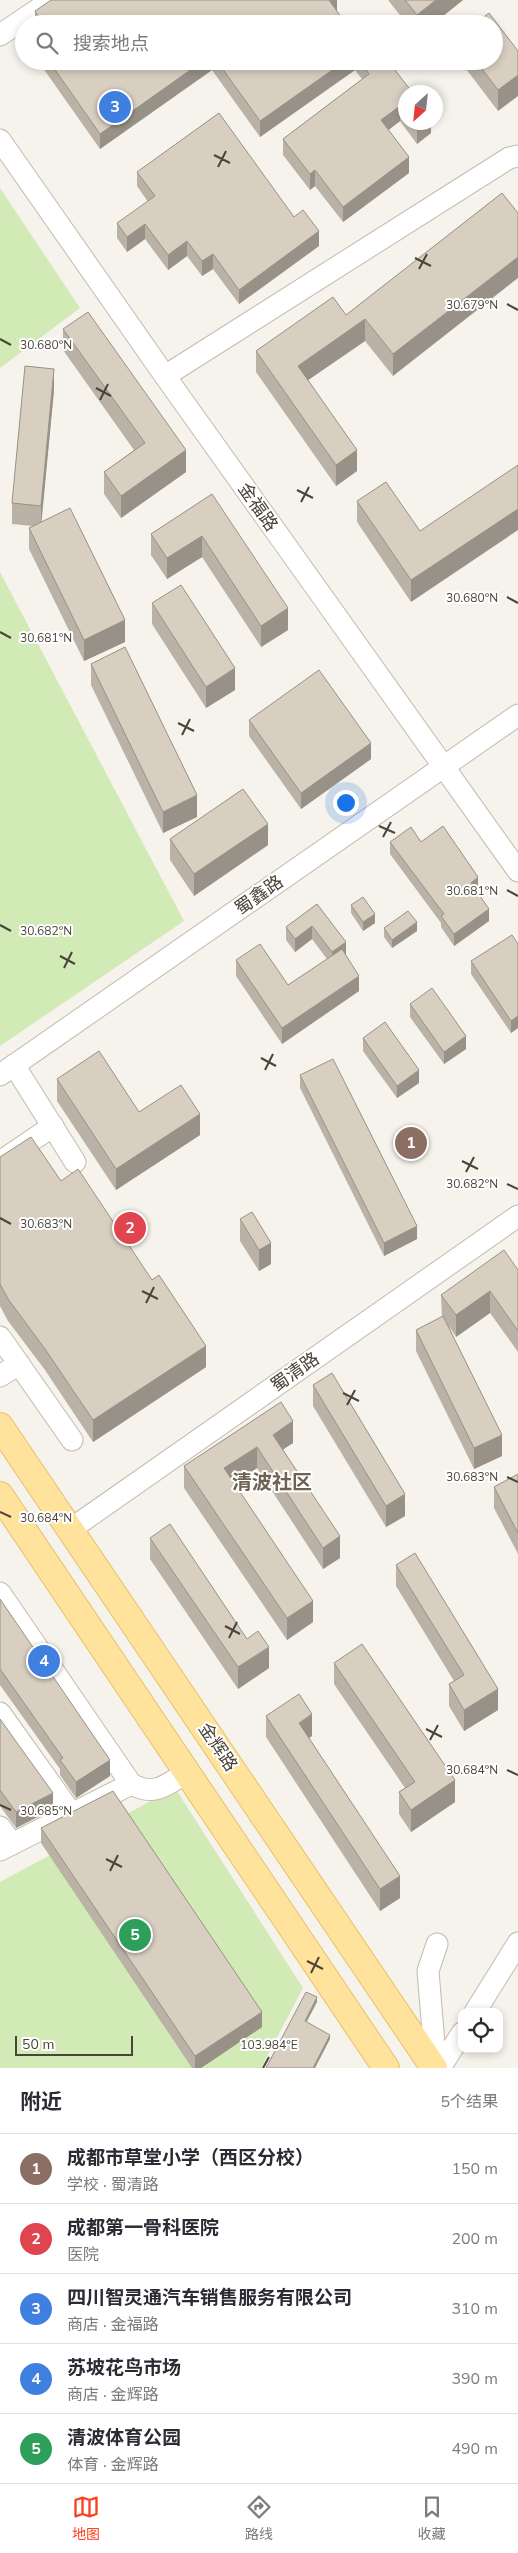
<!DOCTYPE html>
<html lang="zh">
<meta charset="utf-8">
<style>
body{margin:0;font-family:"Nunito Sans","Noto Sans SC",sans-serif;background:#f2f2f3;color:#2b2b33}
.controls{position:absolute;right:15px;bottom:15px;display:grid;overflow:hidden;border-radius:10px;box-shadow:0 2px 8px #0003}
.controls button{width:45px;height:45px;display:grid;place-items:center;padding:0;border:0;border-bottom:1px solid #e1e1e2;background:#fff;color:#2b2b33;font:25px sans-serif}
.compass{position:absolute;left:398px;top:85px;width:45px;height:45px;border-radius:50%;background:#fff;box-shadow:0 2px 8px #0003;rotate:207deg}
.scale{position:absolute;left:15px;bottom:12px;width:118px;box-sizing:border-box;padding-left:5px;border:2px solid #4b4439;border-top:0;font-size:14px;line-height:18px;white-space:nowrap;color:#4b4439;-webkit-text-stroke:4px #fff;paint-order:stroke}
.you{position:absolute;left:345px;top:802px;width:18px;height:18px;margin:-12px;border:4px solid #fff;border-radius:50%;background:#1a73e8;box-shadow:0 0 0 8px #1a73e833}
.badge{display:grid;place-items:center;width:32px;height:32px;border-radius:50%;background:#fc3f1d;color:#fff;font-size:16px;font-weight:700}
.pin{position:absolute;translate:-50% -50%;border:2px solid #fff;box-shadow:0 1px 5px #0006}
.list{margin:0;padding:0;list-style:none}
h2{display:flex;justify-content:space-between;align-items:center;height:65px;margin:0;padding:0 20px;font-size:21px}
h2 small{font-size:16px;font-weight:400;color:#7c7c81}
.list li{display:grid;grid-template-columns:32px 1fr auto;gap:15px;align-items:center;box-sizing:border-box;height:70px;padding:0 20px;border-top:1px solid #e1e1e2}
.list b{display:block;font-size:19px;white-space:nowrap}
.list p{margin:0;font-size:16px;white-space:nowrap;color:#7c7c81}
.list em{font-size:16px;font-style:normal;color:#7c7c81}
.icon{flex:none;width:28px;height:28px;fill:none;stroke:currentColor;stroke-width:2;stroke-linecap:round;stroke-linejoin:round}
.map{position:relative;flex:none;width:518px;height:2068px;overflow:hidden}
.search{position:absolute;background:#fff;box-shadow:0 2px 8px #0003;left:15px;right:15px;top:15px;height:55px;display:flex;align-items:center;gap:12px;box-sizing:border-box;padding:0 18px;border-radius:28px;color:#7c7c81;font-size:19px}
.sheet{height:415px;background:#fff}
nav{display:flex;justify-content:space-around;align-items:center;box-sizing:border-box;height:70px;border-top:1px solid #e1e1e2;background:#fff;font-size:14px;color:#7c7c81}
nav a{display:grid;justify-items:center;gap:2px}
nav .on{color:#fc3f1d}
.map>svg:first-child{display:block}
.green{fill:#d2eab5}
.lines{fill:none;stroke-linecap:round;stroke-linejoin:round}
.minor-casing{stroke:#c2bbae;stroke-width:23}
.major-casing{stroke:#e6c16a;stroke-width:28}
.minor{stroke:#fff;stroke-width:21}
.major{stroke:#ffe39c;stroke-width:26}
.wall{fill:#bab2a6}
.shaded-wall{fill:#979187}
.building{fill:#d8cfc1;stroke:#979187}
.ticks{fill:none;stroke:#4b4439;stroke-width:2}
.labels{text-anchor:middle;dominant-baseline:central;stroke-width:4;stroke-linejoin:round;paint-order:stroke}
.street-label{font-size:18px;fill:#4b4439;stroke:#fff}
.quarter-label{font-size:20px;font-weight:bold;fill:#6e6250;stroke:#fff}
.ticks-label{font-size:12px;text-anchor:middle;fill:#4b4439;stroke:#fff;stroke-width:4;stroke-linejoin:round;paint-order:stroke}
</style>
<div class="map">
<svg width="518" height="2068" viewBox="0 0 518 2068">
<rect width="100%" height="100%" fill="#f6f3ec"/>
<g class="green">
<polygon points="0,188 80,308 0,368"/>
<polygon points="0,572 184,921 0,1046"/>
<polygon points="175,1788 303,1988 261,2068 0,2068 0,1882"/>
</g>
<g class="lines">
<defs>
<g id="minor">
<polyline points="0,35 52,0"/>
<polyline points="0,140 165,376 518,871"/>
<polyline points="165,376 509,158 518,156"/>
<polyline points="14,1065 75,1162"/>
<polyline points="0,1075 518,715"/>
<polyline points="0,1162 53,1126"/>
<polyline points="0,1337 72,1440"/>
<polyline points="0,1376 19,1364"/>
<polyline points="71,1529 518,1216"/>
<path d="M0 1593 131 1784C155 1797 166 1785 187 1772"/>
<polyline points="0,1713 72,1814"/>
<polyline points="0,1827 12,1844"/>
<polyline points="0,1850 131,1784"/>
<polyline points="475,2012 518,1943"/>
<polyline points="436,2068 428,1971 437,1944"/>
<polyline points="440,2068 462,2033"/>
</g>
<g id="major">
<polyline points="0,1426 434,2068"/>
<polyline points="0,1495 386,2068"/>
</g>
</defs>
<use href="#minor" class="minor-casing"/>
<use href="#major" class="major-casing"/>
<use href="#minor" class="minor"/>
<use href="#major" class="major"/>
</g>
<g class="wall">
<polygon points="337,0 337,10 336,10 346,24 35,24 35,11"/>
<polygon points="388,0 463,0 433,24 407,24"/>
<polygon points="518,51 498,111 460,61 494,61"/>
<polygon points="38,61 388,61 406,92 406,122 431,122 431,133 417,144 400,121 388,130 409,173 343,222 315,186 310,190 283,155 283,139 362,79 355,70 260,137 212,70 100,149"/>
<polygon points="137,172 294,217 319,246 239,304 213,269 202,276 187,256 168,270 145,239 127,252 117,238 117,223 148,202 137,186"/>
<polygon points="502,193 393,376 365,341 308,380 357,471 336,486 256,372 256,351 346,315"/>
<polygon points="63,329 186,472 121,518 104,494 104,472 134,450 63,350"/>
<polygon points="54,390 41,522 125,642 84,661 29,549 29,528 32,526 12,524 12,503"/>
<polygon points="212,494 288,630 261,647 202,557 167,579 151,555 151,534"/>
<polygon points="357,501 420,531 411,602 357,522"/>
<polygon points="152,603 235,690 206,708 152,624"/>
<polygon points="91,664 197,817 163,833 91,685"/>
<polygon points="249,720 371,759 301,809 249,736"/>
<polygon points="170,839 268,845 194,896 170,860"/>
<polygon points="390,842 421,842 478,889 476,891 489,921 454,946 441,927 441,923 390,854"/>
<polygon points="317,904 346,954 345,955 359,991 282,1044 236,976 236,960 288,985 327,959 312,939 295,952 286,940 286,927"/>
<polygon points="351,905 375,923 363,931 351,913"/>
<polygon points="384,928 417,931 392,948 384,937"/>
<polygon points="518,944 518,1028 511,1033 471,974 471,961"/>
<polygon points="410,1004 466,1049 444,1064 410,1017"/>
<polygon points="363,1038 419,1083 397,1098 363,1051"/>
<polygon points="300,1075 417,1239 384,1256 300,1088"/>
<polygon points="57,1079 139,1112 200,1135 116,1190 57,1101"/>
<polygon points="0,1157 61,1181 206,1367 93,1442 45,1370 8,1321 0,1306"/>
<polygon points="240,1219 271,1264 259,1271 240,1241"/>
<polygon points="518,1270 518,1352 490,1313 456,1337 449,1326 502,1456 474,1469 416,1351 416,1330 442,1317 441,1295"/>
<polygon points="313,1385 405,1516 386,1527 313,1406"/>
<polygon points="281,1402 293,1443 283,1449 340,1558 323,1569 257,1468 234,1483 313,1622 287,1640 184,1488 184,1466"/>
<polygon points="518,1474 518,1554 494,1508 494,1487"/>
<polygon points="150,1538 247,1639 269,1668 238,1689 150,1559"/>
<polygon points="396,1565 498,1710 464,1731 449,1706 449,1684 454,1681 396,1586"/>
<polygon points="0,1599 110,1776 76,1798 60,1775 60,1769 0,1685"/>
<polygon points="334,1663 455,1802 411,1832 399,1814 399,1792 405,1788 334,1684"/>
<polygon points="266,1716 312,1736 309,1738 400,1898 380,1911 266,1737"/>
<polygon points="0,1719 53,1809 16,1828 0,1806"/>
<polygon points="41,1828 262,2027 201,2068 192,2068 41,1843"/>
</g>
<g class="shaded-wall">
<polygon points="329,0 337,0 337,10 329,15"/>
<polygon points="436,0 463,0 433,24 417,24 417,15"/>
<polygon points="203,61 212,61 212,70 100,149 100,134"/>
<polygon points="345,61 355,61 355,70 260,137 260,121"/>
<polygon points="518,75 518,96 498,111 498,90"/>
<polygon points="400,106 400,121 381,136 381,120"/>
<polygon points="424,122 431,122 431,133 417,144 417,128"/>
<polygon points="409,157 409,173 343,222 343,207"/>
<polygon points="315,170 315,186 310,190 310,174"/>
<polygon points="145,224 145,239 127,252 127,237"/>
<polygon points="319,231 319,246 239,304 239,290"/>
<polygon points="187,241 187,256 168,270 168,255"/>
<polygon points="213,254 213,269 202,276 202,261"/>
<polygon points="518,257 518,278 393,376 393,354"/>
<polygon points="365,319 365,341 298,387 298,366"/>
<polygon points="54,369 54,390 41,527 41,506"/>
<polygon points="186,450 186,472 121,518 121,496"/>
<polygon points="357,450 357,471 336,486 336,465"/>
<polygon points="518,509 518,530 411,602 411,580"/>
<polygon points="202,536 202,557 167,579 167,558"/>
<polygon points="288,608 288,630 261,647 261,626"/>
<polygon points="125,620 125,642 84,661 84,640"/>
<polygon points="235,668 235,690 206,708 206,687"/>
<polygon points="371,743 371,759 301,809 301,793"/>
<polygon points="197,795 197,817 163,833 163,812"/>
<polygon points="268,824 268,845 194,896 194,874"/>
<polygon points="478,877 478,889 471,894 471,883"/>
<polygon points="489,909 489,921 454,946 454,934"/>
<polygon points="375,914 375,923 363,931 363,922"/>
<polygon points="417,922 417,931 392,948 392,940"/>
<polygon points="312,926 312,939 295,952 295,939"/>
<polygon points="346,942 346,954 332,965 332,952"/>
<polygon points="359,976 359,991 282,1044 282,1028"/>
<polygon points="518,1016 518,1028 511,1033 511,1021"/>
<polygon points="466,1036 466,1049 444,1064 444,1052"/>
<polygon points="419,1070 419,1083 397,1098 397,1086"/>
<polygon points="200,1114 200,1135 116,1190 116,1169"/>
<polygon points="417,1226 417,1239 384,1256 384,1243"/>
<polygon points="271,1243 271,1264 259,1271 259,1250"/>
<polygon points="490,1291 490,1313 456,1337 456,1315"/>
<polygon points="206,1346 206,1367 93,1442 93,1420"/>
<polygon points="293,1421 293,1443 273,1456 273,1435"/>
<polygon points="502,1435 502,1456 474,1469 474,1448"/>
<polygon points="257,1447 257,1468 224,1490 224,1468"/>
<polygon points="405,1494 405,1516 386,1527 386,1506"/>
<polygon points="340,1536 340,1558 323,1569 323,1548"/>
<polygon points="313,1601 313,1622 287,1640 287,1618"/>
<polygon points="269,1647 269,1668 238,1689 238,1667"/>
<polygon points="498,1689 498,1710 464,1731 464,1710"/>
<polygon points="312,1714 312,1736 299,1744 299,1723"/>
<polygon points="110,1760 110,1776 76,1798 76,1782"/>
<polygon points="455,1780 455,1802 411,1832 411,1810"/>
<polygon points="53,1793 53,1809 16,1828 16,1812"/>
<polygon points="400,1876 400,1898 380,1911 380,1889"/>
<polygon points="317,1997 317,2002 305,2025 305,2021"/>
<polygon points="262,2012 262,2027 201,2068 195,2068 195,2056"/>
<polygon points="330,2035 330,2039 315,2068 313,2068"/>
</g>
<g class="building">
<polygon points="51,0 329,0 346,24 43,24 35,11"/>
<polygon points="405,0 436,0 417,15"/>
<polygon points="489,13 518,51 518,75 498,90 476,61 494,61 494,24 475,24"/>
<polygon points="49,61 203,61 100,134"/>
<polygon points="217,61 345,61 260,121"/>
<polygon points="360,61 388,61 412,92 406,92 406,113 400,106 381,120 409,157 343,207 315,170 310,174 283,139 369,74"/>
<polygon points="219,113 294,217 303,210 319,231 239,290 213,254 202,261 187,241 168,255 145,224 127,237 117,223 155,196 137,172"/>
<polygon points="412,122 424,122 417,128"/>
<polygon points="502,193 518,213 518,257 393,354 365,319 298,366 357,450 336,465 256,351 333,297 346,315"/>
<polygon points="88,312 186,450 121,496 104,472 145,443 63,329"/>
<polygon points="25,366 54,369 41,506 12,503"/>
<polygon points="518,465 518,509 411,580 357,501 386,482 420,531"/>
<polygon points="212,494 288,608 261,626 202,536 167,558 151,534"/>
<polygon points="70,508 125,620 84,640 29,528"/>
<polygon points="181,585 235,668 206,687 152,603"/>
<polygon points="125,647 197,795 163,812 91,664"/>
<polygon points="319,670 371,743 301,793 249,720"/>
<polygon points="243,789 268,824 194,874 170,839"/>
<polygon points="443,826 478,877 471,883 489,909 454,934 441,916 444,914 390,842 411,827 421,842"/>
<polygon points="363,897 375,914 363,922 351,905"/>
<polygon points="317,904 346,942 332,952 312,926 295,939 286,927"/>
<polygon points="408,911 417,922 392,940 384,928"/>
<polygon points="512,935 518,944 518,1016 511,1021 471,961"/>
<polygon points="260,944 288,985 342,949 359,976 282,1028 236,960"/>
<polygon points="432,988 466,1036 444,1052 410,1004"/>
<polygon points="385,1022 419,1070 397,1086 363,1038"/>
<polygon points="99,1051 139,1112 181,1085 200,1114 116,1169 57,1079"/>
<polygon points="333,1059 417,1226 384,1243 300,1075"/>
<polygon points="31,1137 61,1181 78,1169 152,1280 159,1275 206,1346 93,1420 45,1349 8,1299 0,1284 0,1157"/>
<polygon points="252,1212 271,1243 259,1250 240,1219"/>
<polygon points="504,1250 518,1270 518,1331 490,1291 456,1315 441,1295"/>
<polygon points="443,1316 502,1435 474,1448 416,1330"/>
<polygon points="332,1373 405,1494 386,1506 313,1385"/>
<polygon points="281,1402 293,1421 273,1435 340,1536 323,1548 257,1447 224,1468 313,1601 287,1618 184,1466"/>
<polygon points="518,1474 518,1533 494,1487"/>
<polygon points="170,1524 247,1639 258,1631 269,1647 238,1667 150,1538"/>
<polygon points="415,1553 498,1689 464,1710 449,1684 464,1675 396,1565"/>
<polygon points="0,1599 110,1760 76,1782 60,1760 63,1758 0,1669"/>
<polygon points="362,1644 455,1780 411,1810 399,1792 415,1782 334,1663"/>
<polygon points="299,1694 312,1714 299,1723 400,1876 380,1889 266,1716"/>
<polygon points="0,1719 53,1793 16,1812 0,1790"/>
<polygon points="113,1791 262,2012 195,2056 41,1828"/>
<polygon points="306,1992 317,1997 305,2021 330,2035 313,2068 266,2068"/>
</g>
<path class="ticks" d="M214 155 230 163M218 167 226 151M415 258 431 266M419 269 427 254M507 304 518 310M0 339 11 345M96 388 111 396M100 400 108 384M297 490 313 498M301 502 309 487M507 597 518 603M0 632 11 638M178 723 194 731M182 735 190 719M379 826 395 833M383 837 391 822M507 890 518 896M0 925 11 931M60 956 75 964M64 968 72 952M261 1058 276 1066M265 1070 273 1054M462 1161 478 1169M466 1172 474 1157M507 1184 518 1189M0 1218 11 1224M142 1291 158 1299M146 1303 154 1287M343 1393 359 1401M347 1405 355 1390M507 1477 518 1482M0 1512 11 1517M225 1626 240 1634M229 1638 237 1622M426 1729 442 1737M430 1740 438 1725M507 1770 518 1775M0 1805 11 1810M106 1859 122 1867M110 1871 118 1855M307 1961 323 1969M311 1973 319 1957M263 2068 269 2057"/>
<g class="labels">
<g class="street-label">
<text transform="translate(258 507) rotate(55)">金福路</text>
<text transform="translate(259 895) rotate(-35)">蜀鑫路</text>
<text transform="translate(295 1372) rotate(-35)">蜀清路</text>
<text transform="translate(218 1747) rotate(56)">金辉路</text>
</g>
<g class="quarter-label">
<text x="272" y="1482">清波社区</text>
</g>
</g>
<g class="ticks-label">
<text x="472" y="309">30.679°N</text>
<text x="46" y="349">30.680°N</text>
<text x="472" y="602">30.680°N</text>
<text x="46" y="642">30.681°N</text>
<text x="472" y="895">30.681°N</text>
<text x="46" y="935">30.682°N</text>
<text x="472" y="1188">30.682°N</text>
<text x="46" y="1228">30.683°N</text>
<text x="472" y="1481">30.683°N</text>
<text x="46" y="1522">30.684°N</text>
<text x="472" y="1774">30.684°N</text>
<text x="46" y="1815">30.685°N</text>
<text x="269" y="2049">103.984°E</text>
</g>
</svg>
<div class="controls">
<button><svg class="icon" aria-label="locate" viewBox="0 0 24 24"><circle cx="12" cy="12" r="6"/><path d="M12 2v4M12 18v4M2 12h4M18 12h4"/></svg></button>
</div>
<svg class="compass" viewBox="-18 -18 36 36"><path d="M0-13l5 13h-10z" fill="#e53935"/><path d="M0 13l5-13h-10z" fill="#7c7c81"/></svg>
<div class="scale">50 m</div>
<div class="you"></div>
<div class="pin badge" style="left:411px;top:1143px;background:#8d6e63">1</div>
<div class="pin badge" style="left:130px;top:1228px;background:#e0444e">2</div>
<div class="pin badge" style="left:115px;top:107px;background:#3f7fe0">3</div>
<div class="pin badge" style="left:44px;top:1661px;background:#3f7fe0">4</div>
<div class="pin badge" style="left:135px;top:1935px;background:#2e9e5b">5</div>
<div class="search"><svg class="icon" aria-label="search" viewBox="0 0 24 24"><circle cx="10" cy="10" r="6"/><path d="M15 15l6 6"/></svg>搜索地点</div>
</div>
<section class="sheet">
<h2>附近<small>5个结果</small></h2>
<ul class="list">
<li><span class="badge" style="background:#8d6e63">1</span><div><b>成都市草堂小学（西区分校）</b><p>学校 · 蜀清路</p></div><em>150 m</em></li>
<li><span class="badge" style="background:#e0444e">2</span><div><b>成都第一骨科医院</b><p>医院</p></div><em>200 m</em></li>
<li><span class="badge" style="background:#3f7fe0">3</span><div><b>四川智灵通汽车销售服务有限公司</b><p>商店 · 金福路</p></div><em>310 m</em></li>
<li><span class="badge" style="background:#3f7fe0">4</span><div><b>苏坡花鸟市场</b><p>商店 · 金辉路</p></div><em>390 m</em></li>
<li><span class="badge" style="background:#2e9e5b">5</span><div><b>清波体育公园</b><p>体育 · 金辉路</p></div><em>490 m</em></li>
</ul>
</section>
<nav>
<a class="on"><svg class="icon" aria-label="map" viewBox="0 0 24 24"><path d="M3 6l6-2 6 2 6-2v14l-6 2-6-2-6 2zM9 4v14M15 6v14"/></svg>地图</a>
<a><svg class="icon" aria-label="directions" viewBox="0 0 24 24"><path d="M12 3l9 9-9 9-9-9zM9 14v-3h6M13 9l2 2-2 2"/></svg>路线</a>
<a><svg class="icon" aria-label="saved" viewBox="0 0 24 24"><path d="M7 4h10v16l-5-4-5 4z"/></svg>收藏</a>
</nav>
